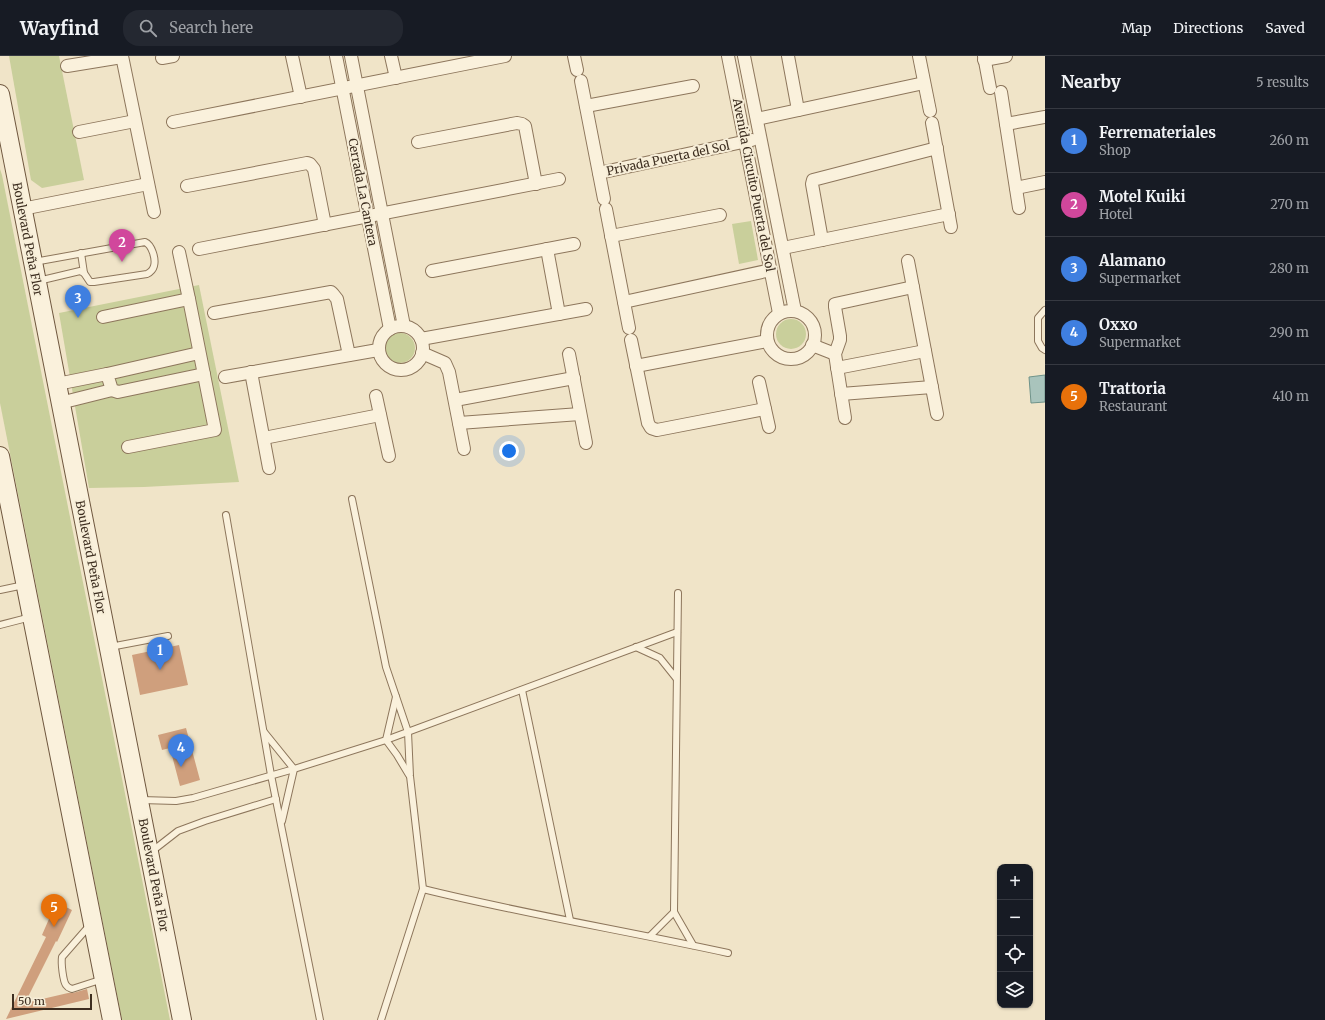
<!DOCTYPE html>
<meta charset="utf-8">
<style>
body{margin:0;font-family:Merriweather,serif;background:#242831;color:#f1f3f6}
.controls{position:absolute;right:12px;bottom:12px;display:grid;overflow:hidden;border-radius:8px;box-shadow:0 1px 3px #0004}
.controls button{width:36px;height:36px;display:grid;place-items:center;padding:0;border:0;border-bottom:1px solid #363941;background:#171b24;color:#f1f3f6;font:20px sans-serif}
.scale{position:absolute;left:12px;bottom:10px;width:80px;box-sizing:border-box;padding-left:4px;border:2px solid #3d2e20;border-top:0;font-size:11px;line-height:14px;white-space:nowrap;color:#3d2e20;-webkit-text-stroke:3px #f7eed8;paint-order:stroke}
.you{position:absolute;left:509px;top:395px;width:14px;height:14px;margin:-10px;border:3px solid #fff;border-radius:50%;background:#1a73e8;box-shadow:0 0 0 6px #1a73e833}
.badge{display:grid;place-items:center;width:26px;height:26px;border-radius:50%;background:#d93025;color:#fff;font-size:13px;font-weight:700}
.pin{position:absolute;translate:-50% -33px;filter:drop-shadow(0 1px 2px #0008)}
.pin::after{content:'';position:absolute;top:21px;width:14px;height:12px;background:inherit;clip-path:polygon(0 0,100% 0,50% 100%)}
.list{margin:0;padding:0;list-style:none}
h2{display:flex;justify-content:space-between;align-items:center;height:52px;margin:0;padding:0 16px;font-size:17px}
h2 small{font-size:13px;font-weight:400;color:#9ea1a6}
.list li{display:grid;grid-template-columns:26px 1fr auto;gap:12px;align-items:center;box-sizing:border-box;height:64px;padding:0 16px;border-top:1px solid #363941}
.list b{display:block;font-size:15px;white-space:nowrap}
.list p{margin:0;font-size:13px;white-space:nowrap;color:#9ea1a6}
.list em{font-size:13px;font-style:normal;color:#9ea1a6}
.icon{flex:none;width:22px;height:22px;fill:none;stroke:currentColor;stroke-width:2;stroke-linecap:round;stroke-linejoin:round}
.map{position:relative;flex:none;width:1045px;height:964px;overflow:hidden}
header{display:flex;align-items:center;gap:24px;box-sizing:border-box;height:56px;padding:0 20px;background:#171b24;border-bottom:1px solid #363941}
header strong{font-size:19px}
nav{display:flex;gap:22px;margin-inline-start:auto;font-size:14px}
.search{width:280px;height:36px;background:#242831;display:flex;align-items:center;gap:10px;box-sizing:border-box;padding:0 14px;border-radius:16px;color:#9ea1a6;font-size:15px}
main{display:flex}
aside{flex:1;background:#171b24}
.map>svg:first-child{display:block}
.green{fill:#c9cf9b}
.water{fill:#a9c4bc;stroke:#6f938a}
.building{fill:#cf9f7d}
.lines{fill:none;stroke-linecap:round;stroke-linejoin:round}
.service-casing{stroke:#8d765c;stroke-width:8}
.minor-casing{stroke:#8d765c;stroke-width:14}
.secondary-casing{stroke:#6f573f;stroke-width:20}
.service{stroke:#faf1dc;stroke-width:6}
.minor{stroke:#faf1dc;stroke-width:12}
.secondary{stroke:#faf1dc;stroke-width:18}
.labels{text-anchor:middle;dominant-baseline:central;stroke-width:4;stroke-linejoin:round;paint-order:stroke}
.street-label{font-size:12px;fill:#3d2e20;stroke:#f7eed8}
</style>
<header>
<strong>Wayfind</strong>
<div class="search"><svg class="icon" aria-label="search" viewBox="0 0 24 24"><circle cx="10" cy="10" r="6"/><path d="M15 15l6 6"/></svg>Search here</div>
<nav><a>Map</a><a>Directions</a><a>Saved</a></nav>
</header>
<main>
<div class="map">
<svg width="1045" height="964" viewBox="0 0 1045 964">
<rect width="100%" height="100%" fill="#f0e4c8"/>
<g class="green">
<polygon points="9,0 59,0 84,124 42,132 31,124"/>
<polygon points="0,113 2,119 170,964 122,964 0,347"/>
<polygon points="751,165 758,204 739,208 732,168"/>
<polygon points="199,229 239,426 144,431 89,432 59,257"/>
<circle cx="791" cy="278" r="15"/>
<circle cx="400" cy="292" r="15"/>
</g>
<polygon class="water" points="1045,319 1045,346 1031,347 1029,321"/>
<g class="building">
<polygon points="179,589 188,629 140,639 132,599"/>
<polygon points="186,672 200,724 180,730 170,692 162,694 158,679"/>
<polygon points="62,849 72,854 57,886 56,885 25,947 68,937 73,937 87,933 89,943 6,963 46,881 42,879 52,856 57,859"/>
</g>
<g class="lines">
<defs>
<g id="service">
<polyline points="81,197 84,217"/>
<path d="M34 206 145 186C152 189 156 203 154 210 153 214 151 216 147 218L94 226H90L84 217 80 215 38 225"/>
<polyline points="1045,254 1038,262 1038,285 1042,292 1045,294"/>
<polyline points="352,443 386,611 408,676 410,720 423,833 381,964"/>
<polyline points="226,459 271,719 320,964"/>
<polyline points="0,534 24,529"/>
<polyline points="678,537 674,856 693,889"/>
<polyline points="0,569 31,561"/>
<polyline points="110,591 168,580"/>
<polyline points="636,591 660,602 676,622"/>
<polyline points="522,634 570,864"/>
<polyline points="396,641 386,684 397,699 409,719"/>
<polyline points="264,676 294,713 282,765"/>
<polyline points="141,744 176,745 193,742 294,713 386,684 677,576"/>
<polyline points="151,796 178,775 205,765 276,743"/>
<path d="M423 833C524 858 627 875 728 897"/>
<path d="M90 869 62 901C61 907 63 925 66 929 68 932 69 932 72 933L103 923"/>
<polyline points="650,880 674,856"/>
</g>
<g id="minor">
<polyline points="122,0 154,156"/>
<polyline points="292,0 301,41"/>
<polyline points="336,0 390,273"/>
<polyline points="351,0 404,270"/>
<polyline points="391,0 396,22"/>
<polyline points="574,0 577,14"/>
<polyline points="728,0 779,257"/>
<polyline points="744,0 795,255"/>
<polyline points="788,0 798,54"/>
<polyline points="919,0 930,55"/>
<polyline points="984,0 990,32"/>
<polyline points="162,2 173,0"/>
<polyline points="984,4 1006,0"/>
<polyline points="67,10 122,1"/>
<polyline points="581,25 604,143"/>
<polyline points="1001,36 1019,152"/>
<polyline points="586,50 693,30"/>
<polyline points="757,63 924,27"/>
<polyline points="173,66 505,0"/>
<polyline points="932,67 951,171"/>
<polyline points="1006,68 1045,61"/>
<polyline points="79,76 135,65"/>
<polyline points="418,86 517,67 522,68 525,70 536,128"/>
<polyline points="599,117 752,84"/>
<polyline points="187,130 307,107 310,108 314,113 325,169"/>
<polyline points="1016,132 1045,126"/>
<polyline points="22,153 148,128"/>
<polyline points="606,153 629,272"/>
<polyline points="611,180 720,159"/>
<polyline points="822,184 812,128 813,124 937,92"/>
<polyline points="783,192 949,158"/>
<polyline points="199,193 559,123"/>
<polyline points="547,193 559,258"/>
<polyline points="179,196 189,243"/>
<polyline points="908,205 937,358"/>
<polyline points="432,215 574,188"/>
<polyline points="624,246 771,214"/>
<circle cx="791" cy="279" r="24"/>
<polyline points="214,257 331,236 333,238 337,243 349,299"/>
<polyline points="103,261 189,243 215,374 128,391"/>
<circle cx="401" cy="292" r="22"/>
<polyline points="421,283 586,253"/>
<polyline points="631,284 648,367 651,372 657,374 765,353"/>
<polyline points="812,289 835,298"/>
<polyline points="199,297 107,318 112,334 118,336 204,318"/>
<polyline points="422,297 445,307 449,316 464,393"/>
<polyline points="569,298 586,387"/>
<polyline points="636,310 767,285"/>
<polyline points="837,312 925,295"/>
<polyline points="251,316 269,412"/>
<polyline points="225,321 378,294"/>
<polyline points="759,326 769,371"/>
<polyline points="57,328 107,318"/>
<polyline points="841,338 932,331"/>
<polyline points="376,340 389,400"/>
<polyline points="455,344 574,322"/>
<polyline points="60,347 112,334"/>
<polyline points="845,362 835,298 840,284 840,280 835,251 835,248 913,231"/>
<polyline points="459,367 580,358"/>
<polyline points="264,382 380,359"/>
</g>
<g id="secondary">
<polyline points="0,38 182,964"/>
<polyline points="0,400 112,964"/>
</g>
</defs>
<use href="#service" class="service-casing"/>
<use href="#minor" class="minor-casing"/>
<use href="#secondary" class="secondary-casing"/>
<use href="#service" class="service"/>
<use href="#minor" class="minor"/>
<use href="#secondary" class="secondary"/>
</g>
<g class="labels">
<g class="street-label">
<text transform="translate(668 102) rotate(-12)">Privada Puerta del Sol</text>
<text transform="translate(754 129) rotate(79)">Avenida Circuito Puerta del Sol</text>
<text transform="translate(363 136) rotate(79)">Cerrada La Cantera</text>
<text transform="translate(28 183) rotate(79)">Boulevard Peña Flor</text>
<text transform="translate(91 501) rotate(79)">Boulevard Peña Flor</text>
<text transform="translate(154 819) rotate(79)">Boulevard Peña Flor</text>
</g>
</g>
</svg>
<div class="controls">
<button>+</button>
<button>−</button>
<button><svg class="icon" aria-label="locate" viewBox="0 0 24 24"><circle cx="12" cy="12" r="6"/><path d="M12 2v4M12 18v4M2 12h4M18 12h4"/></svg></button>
<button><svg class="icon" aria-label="layers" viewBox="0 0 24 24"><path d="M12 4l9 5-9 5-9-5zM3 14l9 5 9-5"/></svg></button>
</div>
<div class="scale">50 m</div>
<div class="you"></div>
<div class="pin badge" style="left:160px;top:614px;background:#3f7fe0">1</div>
<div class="pin badge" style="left:122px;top:206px;background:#d1479c">2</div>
<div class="pin badge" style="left:78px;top:262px;background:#3f7fe0">3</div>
<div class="pin badge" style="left:181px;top:711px;background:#3f7fe0">4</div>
<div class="pin badge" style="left:54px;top:871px;background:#e8710a">5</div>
</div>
<aside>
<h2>Nearby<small>5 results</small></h2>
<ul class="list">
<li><span class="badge" style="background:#3f7fe0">1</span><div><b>Ferremateriales</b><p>Shop</p></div><em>260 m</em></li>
<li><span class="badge" style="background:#d1479c">2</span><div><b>Motel Kuiki</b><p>Hotel</p></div><em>270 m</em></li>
<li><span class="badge" style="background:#3f7fe0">3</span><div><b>Alamano</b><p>Supermarket</p></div><em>280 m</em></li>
<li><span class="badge" style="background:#3f7fe0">4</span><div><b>Oxxo</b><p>Supermarket</p></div><em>290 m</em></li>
<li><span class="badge" style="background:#e8710a">5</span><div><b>Trattoria</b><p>Restaurant</p></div><em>410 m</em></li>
</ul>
</aside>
</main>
